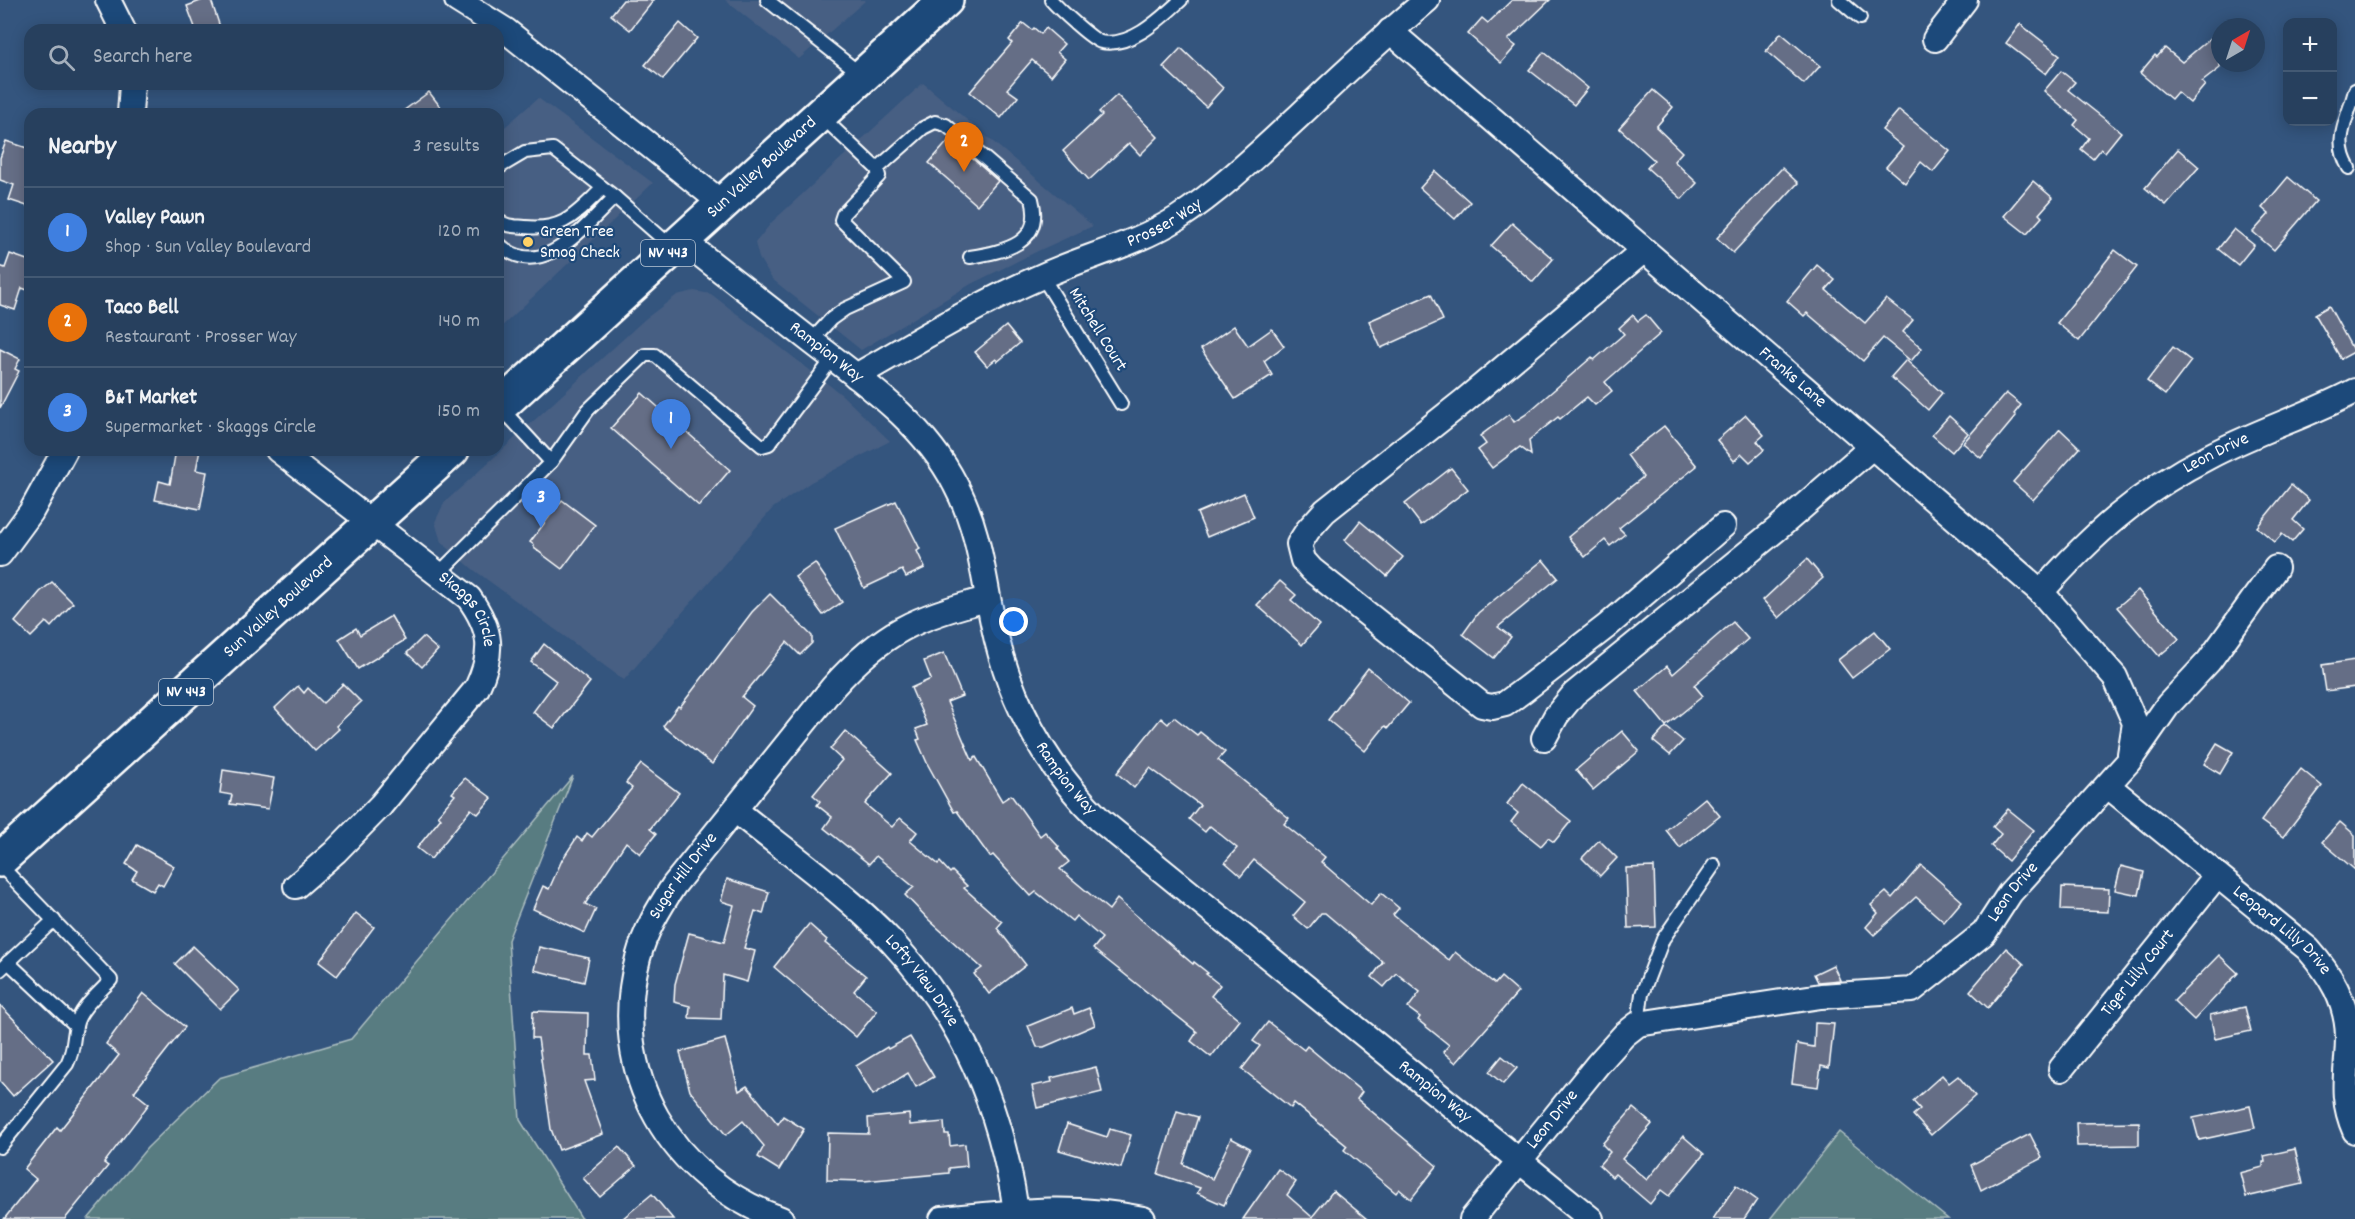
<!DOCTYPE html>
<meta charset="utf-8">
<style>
body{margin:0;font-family:Dekko,sans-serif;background:#2f4764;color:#f1f3f6}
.controls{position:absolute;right:18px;top:18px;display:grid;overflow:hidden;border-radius:12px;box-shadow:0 3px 15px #0003}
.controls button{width:54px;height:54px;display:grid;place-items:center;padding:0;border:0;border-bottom:2px solid #435973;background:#27405e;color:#f1f3f6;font:30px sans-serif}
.compass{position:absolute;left:2211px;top:18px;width:54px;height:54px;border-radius:50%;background:#27405e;box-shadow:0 3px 15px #0003;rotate:39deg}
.you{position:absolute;left:1014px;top:622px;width:21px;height:21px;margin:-15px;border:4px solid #fff;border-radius:50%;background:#1a73e8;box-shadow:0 0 0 9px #1a73e833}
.badge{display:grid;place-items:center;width:39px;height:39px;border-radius:50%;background:#ffd166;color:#fff;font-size:20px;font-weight:700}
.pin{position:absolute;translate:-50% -50px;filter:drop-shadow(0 2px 3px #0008)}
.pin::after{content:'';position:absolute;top:32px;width:21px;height:18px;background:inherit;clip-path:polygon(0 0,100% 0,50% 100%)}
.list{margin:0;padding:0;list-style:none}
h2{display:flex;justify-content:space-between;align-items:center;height:78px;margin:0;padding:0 24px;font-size:26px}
h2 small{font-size:20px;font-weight:400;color:#a4afbc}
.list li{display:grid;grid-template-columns:39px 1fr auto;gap:18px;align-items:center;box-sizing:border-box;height:90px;padding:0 24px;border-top:2px solid #435973}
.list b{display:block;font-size:22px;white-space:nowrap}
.list p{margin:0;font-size:20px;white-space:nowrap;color:#a4afbc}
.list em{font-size:20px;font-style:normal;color:#a4afbc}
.icon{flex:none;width:33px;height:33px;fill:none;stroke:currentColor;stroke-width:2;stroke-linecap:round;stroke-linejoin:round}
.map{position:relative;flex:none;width:2355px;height:1219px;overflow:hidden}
.search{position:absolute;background:#27405e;box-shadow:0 3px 15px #0003;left:24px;top:24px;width:480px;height:66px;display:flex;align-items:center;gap:15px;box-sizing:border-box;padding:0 21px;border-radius:18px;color:#a4afbc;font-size:22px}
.panel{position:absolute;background:#27405e;box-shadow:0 3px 15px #0003;left:24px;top:108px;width:480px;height:348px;border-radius:18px}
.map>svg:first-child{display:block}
.built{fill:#475f83}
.green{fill:#587c81;stroke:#acbec0;stroke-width:1.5}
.building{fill:#656e86;stroke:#fff;stroke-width:1.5}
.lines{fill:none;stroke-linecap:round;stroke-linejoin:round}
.service-casing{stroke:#fff;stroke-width:16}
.minor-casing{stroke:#fff;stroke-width:28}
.primary-casing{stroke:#fff;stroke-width:38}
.service{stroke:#1f4a7a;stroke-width:12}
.minor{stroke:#1f4a7a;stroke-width:24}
.primary{stroke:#1f4a7a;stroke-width:33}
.poi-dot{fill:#ffd166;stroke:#1f4a7a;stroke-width:2}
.labels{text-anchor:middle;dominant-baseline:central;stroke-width:4.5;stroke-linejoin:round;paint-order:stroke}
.shield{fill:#1f4a7a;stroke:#bcc9d7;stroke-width:1.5}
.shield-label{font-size:16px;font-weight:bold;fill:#fff}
.street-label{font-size:18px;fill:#fff;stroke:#1f4a7a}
.poi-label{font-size:18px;fill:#fff;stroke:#1f4a7a;text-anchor:start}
</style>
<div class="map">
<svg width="2355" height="1219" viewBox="0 0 2355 1219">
<rect width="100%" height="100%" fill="#34557e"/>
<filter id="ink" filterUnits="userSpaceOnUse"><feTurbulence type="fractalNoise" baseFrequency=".0167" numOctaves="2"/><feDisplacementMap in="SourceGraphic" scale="12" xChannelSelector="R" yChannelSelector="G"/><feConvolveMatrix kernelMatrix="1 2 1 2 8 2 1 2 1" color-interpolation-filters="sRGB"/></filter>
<g filter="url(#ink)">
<g class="built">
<polygon points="725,0 866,0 799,59"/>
<polygon points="923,83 1093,226 1040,250 971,284 861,350 772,279 759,258 755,243 772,222"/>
<polygon points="538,98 653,183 498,330 498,133"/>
<polygon points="694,291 711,294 784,350 842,395 890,441 811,482 773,508 624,680 474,570 441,542 435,522 444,503 645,319 677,295"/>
</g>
<g class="green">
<polygon points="573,776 508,940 520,1120 582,1219 88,1219 147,1148 219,1078 351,1039"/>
<polygon points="1839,1132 1948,1219 1770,1219"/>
</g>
<g class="building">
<polygon points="203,0 211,0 221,30 196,30 187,6"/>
<polygon points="623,0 654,0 630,30 611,15"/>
<polygon points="1512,0 1550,0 1508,40 1516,46 1501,63 1468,34 1482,18 1488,23"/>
<polygon points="680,23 697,38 663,79 645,65"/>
<polygon points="1023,23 1032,30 1034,28 1041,34 1046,28 1064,44 1057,52 1065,59 1051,76 1032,60 1007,89 1018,97 1001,118 970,92 1012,43 1009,40"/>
<polygon points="2020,24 2060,55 2046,74 2006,43"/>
<polygon points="2220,30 2220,68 2202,82 2205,85 2190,103 2177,92 2171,99 2140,73 2155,55 2157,57 2165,48 2182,62"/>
<polygon points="1781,33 1820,66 1804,84 1766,51"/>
<polygon points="1181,48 1223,88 1206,107 1163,67"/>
<polygon points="1544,52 1588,88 1574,105 1529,70"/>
<polygon points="2061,71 2075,82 2068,90 2121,132 2105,152 2101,149 2093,159 2081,149 2089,138 2074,125 2078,120 2044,91"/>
<polygon points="1653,90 1673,107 1656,127 1682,152 1674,161 1697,183 1682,199 1647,168 1654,160 1619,128"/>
<polygon points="429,92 446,114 399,114"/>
<polygon points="1117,95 1158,137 1140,155 1129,143 1089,180 1063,151 1102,115 1099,112"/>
<polygon points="1899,110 1950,151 1933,172 1921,162 1905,183 1886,167 1903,147 1882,130"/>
<polygon points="950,139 998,181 977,205 929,163"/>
<polygon points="6,141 27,148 30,147 30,207 9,200 14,185 0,180 0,158"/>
<polygon points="2178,149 2199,167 2166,205 2145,188"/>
<polygon points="1782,168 1798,183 1733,253 1717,238"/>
<polygon points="1435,171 1470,202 1455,219 1420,188"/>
<polygon points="2288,177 2316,201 2274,250 2253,232 2269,214 2262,208"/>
<polygon points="2033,181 2053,198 2039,214 2042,217 2027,234 2004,216"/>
<polygon points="1512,223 1553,259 1533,282 1491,246"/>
<polygon points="2234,229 2254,245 2238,265 2218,249"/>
<polygon points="2115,250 2137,267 2079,341 2057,323"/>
<polygon points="10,254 30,261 30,291 22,288 15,310 0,305 0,266 5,268"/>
<polygon points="1817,265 1835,280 1826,290 1865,323 1886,299 1913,320 1903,332 1922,348 1911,361 1883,338 1863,361 1807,313 1804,316 1787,301"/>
<polygon points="1431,294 1443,320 1381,348 1369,321"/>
<polygon points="2329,306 2354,352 2341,359 2315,314"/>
<polygon points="1633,315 1638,321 1646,315 1661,333 1605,382 1612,391 1595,405 1587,397 1560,419 1558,417 1529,440 1531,455 1520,447 1492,468 1478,450 1486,444 1480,436 1509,414 1514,422 1525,415 1592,357 1594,360 1624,334 1619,328"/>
<polygon points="1006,326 1020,343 997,362 996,359 987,366 975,352"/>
<polygon points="1234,326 1248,346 1272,329 1284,346 1264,361 1272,375 1235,399 1201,349"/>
<polygon points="2173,347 2191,361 2165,395 2147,381"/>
<polygon points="0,349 20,359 15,369 19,371 0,408"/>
<polygon points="1906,360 1942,393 1928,410 1891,377"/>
<polygon points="642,393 730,470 699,506 611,428"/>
<polygon points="2006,393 2021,405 2014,414 2016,416 1981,458 1963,443"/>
<polygon points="1746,415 1764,435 1757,441 1764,450 1750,462 1742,454 1734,461 1717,440"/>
<polygon points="1949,416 1968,433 1952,452 1932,435"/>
<polygon points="1664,426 1697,466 1619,528 1625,534 1610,546 1605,540 1585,557 1568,537 1618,495 1619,496 1643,477 1627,455"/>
<polygon points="2060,429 2080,448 2033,500 2013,482"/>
<polygon points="176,450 200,450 196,470 207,472 200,509 155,500 159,481 170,484"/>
<polygon points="1451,468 1468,489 1421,525 1405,504"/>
<polygon points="2291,485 2309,500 2293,520 2303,529 2292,542 2282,534 2275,542 2257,527"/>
<polygon points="1244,493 1254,517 1207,537 1197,513"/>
<polygon points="562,500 595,525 562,569 534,548 534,545 530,542"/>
<polygon points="896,501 920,549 917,551 925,568 906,577 902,570 864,588 835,528"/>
<polygon points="1360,521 1403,557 1387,576 1345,540"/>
<polygon points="1807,559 1823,578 1779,618 1763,600"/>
<polygon points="1543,560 1558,578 1498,627 1511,637 1494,658 1463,634 1478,613"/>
<polygon points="815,563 842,602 823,615 795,577"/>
<polygon points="1280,581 1296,595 1291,600 1319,625 1302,645 1257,605"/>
<polygon points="52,582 73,603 51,627 46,622 31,637 15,622 40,592"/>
<polygon points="2138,590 2179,639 2159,656 2117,607"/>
<polygon points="770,594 812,636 812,643 800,655 787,642 742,697 753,706 712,764 663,726 678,706 680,707 752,612"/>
<polygon points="391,616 405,640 358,669 339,639 356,628 360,635"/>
<polygon points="1733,622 1748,639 1694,685 1703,696 1666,726 1637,691 1667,666 1673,674"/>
<polygon points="1875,631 1890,649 1852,678 1838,660"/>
<polygon points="423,637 438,650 422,667 407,653"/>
<polygon points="544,644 590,682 554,728 533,712 556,681 531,662"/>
<polygon points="944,653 962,696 947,702 972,760 976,757 1002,801 1011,795 1040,836 1045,832 1059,847 1057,848 1069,862 1060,869 1109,910 1117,899 1193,964 1194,962 1208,973 1206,974 1220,985 1211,996 1240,1020 1211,1057 1191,1041 1197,1032 1093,949 1102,938 1076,916 1072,921 1036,892 1031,896 993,855 990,857 957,811 954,812 928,765 917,740 920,739 916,729 927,725 911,688 931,679 924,661"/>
<polygon points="2355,660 2355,687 2326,691 2322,665"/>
<polygon points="1368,668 1409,703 1388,728 1385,726 1365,751 1328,720"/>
<polygon points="343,684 361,702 336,726 339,729 315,751 275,708 298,686 304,693 308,688 323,703"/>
<polygon points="1174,717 1197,735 1200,732 1225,752 1218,760 1289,818 1284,824 1325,857 1321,862 1371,905 1381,893 1399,908 1393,915 1449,960 1455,952 1495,984 1501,977 1518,992 1456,1063 1443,1052 1449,1045 1418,1020 1420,1017 1408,1008 1420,992 1396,973 1384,987 1372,977 1383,962 1325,913 1321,913 1308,929 1293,916 1305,902 1254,860 1241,876 1225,862 1237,848 1210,826 1205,832 1189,819 1200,805 1150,768 1134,788 1117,773 1161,718 1168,724"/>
<polygon points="1666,727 1683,741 1670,755 1653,741"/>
<polygon points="845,731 892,773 865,804 892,827 900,818 917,832 910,841 938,864 940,862 950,873 952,871 967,886 964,888 1002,922 997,928 1026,965 989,994 974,974 982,968 929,920 905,895 914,887 876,856 869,864 824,828 832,817 817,805 820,801 813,795 842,760 830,749"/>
<polygon points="1622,731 1639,751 1593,790 1576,770"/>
<polygon points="2217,743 2233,752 2220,774 2204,764"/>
<polygon points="641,764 679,793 650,829 656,834 640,854 626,842 585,904 596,909 585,933 533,909 543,886 549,889 562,860 577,837 582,841 587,833 592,837 632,788 626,783"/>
<polygon points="2301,769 2322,786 2283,837 2261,821"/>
<polygon points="223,770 274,778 268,809 230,804 232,795 220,793"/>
<polygon points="465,778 492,798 478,814 471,809 431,859 417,848 441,818 438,815 455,795 452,793"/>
<polygon points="1523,783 1571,821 1554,842 1548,838 1541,846 1511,822 1518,813 1507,804"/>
<polygon points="1705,798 1720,816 1680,848 1666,830"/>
<polygon points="2008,809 2034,830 2008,861 1991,846 2001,834 1993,827"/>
<polygon points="2340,822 2355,835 2355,870 2322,842"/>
<polygon points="1599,840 1617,858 1600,876 1582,858"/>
<polygon points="137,845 174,866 163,886 158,883 153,891 132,879 137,871 126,864"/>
<polygon points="1921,865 1962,901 1944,922 1916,897 1874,935 1866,927 1878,913 1871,905 1886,892 1892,898"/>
<polygon points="2121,866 2144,872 2139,895 2115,890"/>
<polygon points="1654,867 1656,927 1628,928 1626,868"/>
<polygon points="727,879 769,892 763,914 755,911 744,948 755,951 747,982 723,975 721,1019 689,1018 690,1006 674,1002 675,984 689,933 724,942 734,905 721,901"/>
<polygon points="2062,887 2109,889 2108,912 2061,910"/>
<polygon points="356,913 374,927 337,976 319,962"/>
<polygon points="809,924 827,940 825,943 866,976 854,991 877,1011 856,1037 774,967"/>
<polygon points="193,946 239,990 220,1009 175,964"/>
<polygon points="539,947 589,958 584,982 534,970"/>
<polygon points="2006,948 2024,964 1988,1008 1970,991"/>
<polygon points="2219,955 2238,973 2194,1020 2174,1001"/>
<polygon points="1833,965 1840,980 1818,982 1814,974"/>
<polygon points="143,993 185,1027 134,1092 149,1104 104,1163 108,1166 65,1219 4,1219 36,1179 24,1169 57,1127 60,1130 119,1055 106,1044"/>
<polygon points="0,1005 53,1060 13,1096 0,1081"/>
<polygon points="2245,1007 2251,1031 2215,1039 2210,1015"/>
<polygon points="1072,1008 1074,1014 1089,1008 1095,1025 1044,1047 1037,1047 1028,1026"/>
<polygon points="533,1011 588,1013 587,1055 592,1055 595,1080 584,1081 603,1134 559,1150 551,1129 538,1038 532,1038"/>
<polygon points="1268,1022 1304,1050 1307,1046 1362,1092 1357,1099 1437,1166 1411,1199 1399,1189 1396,1193 1344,1150 1347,1146 1294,1103 1291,1108 1242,1069 1260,1046 1253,1041"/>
<polygon points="1815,1023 1834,1024 1829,1068 1821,1066 1818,1087 1792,1083 1797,1044 1814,1047"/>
<polygon points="910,1037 934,1077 916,1087 908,1073 873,1095 856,1066 887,1047 888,1049"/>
<polygon points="725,1039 739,1091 747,1086 778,1124 783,1116 804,1129 779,1170 758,1157 764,1146 743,1121 726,1135 690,1091 680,1052"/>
<polygon points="1502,1056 1517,1068 1503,1084 1489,1072"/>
<polygon points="1096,1067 1102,1092 1037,1108 1032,1086 1052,1082 1051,1078"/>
<polygon points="1942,1075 1949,1083 1958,1076 1975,1096 1931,1135 1913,1115 1920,1109 1913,1101"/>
<polygon points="2250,1106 2255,1128 2199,1140 2193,1118"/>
<polygon points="1633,1108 1652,1124 1622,1159 1647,1180 1683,1136 1704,1154 1669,1196 1661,1190 1650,1204 1615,1174 1612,1177 1599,1165 1610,1152 1602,1144"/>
<polygon points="1177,1111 1198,1117 1183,1164 1212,1179 1231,1138 1250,1148 1224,1205 1197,1193 1200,1188 1158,1174"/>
<polygon points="909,1114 910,1125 944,1122 945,1134 949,1134 950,1146 965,1144 967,1166 949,1168 949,1173 864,1181 827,1180 828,1133 869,1134 868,1118"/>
<polygon points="2139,1122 2139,1145 2077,1146 2076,1123"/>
<polygon points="1067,1124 1107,1137 1110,1129 1131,1135 1121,1168 1059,1150"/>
<polygon points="2030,1134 2042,1158 1981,1190 1971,1165"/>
<polygon points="619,1147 636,1166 600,1197 583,1178"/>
<polygon points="2295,1149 2303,1184 2246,1197 2240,1173 2263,1167 2263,1162 2265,1162 2264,1156"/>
<polygon points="1278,1169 1296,1182 1287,1195 1312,1217 1333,1191 1367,1219 1243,1219"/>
<polygon points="1736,1185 1757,1200 1744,1219 1713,1219"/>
<polygon points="652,1194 673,1219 622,1219"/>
</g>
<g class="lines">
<defs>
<g id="service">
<polyline points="767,0 862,75"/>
<path d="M1051 0C1058 8 1092 40 1101 42 1131 48 1161 18 1181 0"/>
<polyline points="1839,0 1860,18"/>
<polyline points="498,168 525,152 553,149 615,197 672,247"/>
<path d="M2349 168C2332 139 2348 120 2355 90"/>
<path d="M877 169 923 128 935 122 946 125 1032 199C1044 244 1005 251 970 257"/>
<path d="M498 220C507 227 514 226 525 227 565 231 576 213 603 188"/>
<path d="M498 243C541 285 584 226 615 197"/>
<polyline points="1042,276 1121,404"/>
<polyline points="811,341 831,319 845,309 904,282 841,220 843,214 879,176 877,169 821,116"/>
<polyline points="551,462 588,410 645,355 655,355 762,446 769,444 833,358"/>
<polyline points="438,574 551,462 501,408"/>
<path d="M0 865 111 980C100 992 79 1009 76 1026 72 1042 75 1047 67 1064L0 1147"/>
<polyline points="8,962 76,1026"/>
<polyline points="0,970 54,920"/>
<polyline points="1638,1024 1642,994 1663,939 1714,865"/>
</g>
<g id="minor">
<polyline points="108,0 123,30"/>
<polyline points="457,0 505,30 723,204"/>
<path id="s1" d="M1390 31 2041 592 2115 677 2135 723 2130 754"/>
<polyline points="1935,39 1965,0"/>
<polyline points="130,114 132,84"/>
<path id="s2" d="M682 240C725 274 768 307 811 341 864 382 924 423 955 484 979 528 983 575 993 623 1009 700 1044 765 1100 820L1591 1219"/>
<polyline points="1644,250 1464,401 1325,511 1308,530 1299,544 1303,560 1312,570 1482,705 1492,707 1505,704 1524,690 1607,626 1723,526"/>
<path id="s3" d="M856 376C917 341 976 305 1040 277 1086 256 1135 245 1178 218 1222 189 1260 152 1299 116 1341 76 1383 37 1427 0"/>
<path id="s4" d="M278 450 469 598C492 630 494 652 477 688L381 805 335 852 296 886"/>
<polyline points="0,554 31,512 65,450"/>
<path id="s5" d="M2041 592C2092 535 2139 492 2208 457 2255 432 2307 416 2355 391"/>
<polyline points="1544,738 1556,716 1574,694 1777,529 1872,447"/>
<path id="s6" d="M2108 786 2308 949C2330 974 2347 1001 2348 1036 2348 1072 2339 1095 2355 1131"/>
<path id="s7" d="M735 810C787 852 846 893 892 942 964 1019 1001 1109 1016 1211"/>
<path id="s8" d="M2061 1069 2216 876"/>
<path id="s9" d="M781 1219C671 1180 607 1073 638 958 645 931 659 908 674 885L833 687C882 632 918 616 988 599"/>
<path d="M942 1219C1013 1212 1072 1204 1143 1219"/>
<path id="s10" d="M1472 1219 1598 1064 1624 1035 1638 1024 1821 996 1912 990 1984 933 2010 893 2129 761 2168 705 2209 661 2276 568"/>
</g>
<g id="primary">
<path id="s11" d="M498 408 946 0"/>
<path id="s12" d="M0 860 452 450"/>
</g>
</defs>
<use href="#service" class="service-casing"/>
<use href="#minor" class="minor-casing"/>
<use href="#primary" class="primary-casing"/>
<use href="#service" class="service"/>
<use href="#minor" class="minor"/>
<use href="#primary" class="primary"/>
</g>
</g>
<circle class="poi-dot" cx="528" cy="242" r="6"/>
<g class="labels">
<g class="shield">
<rect x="641" y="240" width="54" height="26" rx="4.5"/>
<rect x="159" y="679" width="54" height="26" rx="4.5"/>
</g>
<g class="shield-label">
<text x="668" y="253">NV 443</text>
<text x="186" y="692">NV 443</text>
</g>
<g class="street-label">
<text stroke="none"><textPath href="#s11" startOffset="357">Sun Valley Boulevard</textPath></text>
<text stroke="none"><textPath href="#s3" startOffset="345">Prosser Way</textPath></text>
<text transform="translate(1097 330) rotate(58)">Mitchell Court</text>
<text stroke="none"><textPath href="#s2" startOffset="183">Rampion Way</textPath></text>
<text stroke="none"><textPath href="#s1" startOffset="531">Franks Lane</textPath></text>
<text stroke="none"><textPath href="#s5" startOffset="225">Leon Drive</textPath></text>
<text stroke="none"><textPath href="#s12" startOffset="376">Sun Valley Boulevard</textPath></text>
<text stroke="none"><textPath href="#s4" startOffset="250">Skaggs Circle</textPath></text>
<text stroke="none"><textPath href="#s2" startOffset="687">Rampion Way</textPath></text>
<text stroke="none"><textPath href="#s9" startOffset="423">Sugar Hill Drive</textPath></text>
<text stroke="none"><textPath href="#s10" startOffset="675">Leon Drive</textPath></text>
<text stroke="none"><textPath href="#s6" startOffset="226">Leopard Lilly Drive</textPath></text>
<text stroke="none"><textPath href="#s8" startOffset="123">Tiger Lilly Court</textPath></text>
<text stroke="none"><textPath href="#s7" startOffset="254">Lofty View Drive</textPath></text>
<text stroke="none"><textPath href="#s2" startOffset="1172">Rampion Way</textPath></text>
<text stroke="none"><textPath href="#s10" startOffset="128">Leon Drive</textPath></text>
</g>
<g class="poi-label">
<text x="540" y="232">Green Tree<tspan x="540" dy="21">Smog Check</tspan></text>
</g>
</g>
</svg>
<div class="controls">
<button>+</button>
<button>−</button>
</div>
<svg class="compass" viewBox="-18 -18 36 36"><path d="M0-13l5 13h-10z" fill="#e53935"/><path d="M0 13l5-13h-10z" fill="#a4afbc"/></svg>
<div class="you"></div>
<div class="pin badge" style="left:671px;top:449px;background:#3f7fe0">1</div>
<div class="pin badge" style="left:964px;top:172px;background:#e8710a">2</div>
<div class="pin badge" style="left:541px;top:528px;background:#3f7fe0">3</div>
<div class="search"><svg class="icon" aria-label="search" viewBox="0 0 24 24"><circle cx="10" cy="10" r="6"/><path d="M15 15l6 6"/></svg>Search here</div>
<section class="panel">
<h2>Nearby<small>3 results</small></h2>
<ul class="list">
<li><span class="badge" style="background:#3f7fe0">1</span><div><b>Valley Pawn</b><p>Shop · Sun Valley Boulevard</p></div><em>120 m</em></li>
<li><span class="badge" style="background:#e8710a">2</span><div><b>Taco Bell</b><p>Restaurant · Prosser Way</p></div><em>140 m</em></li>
<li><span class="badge" style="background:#3f7fe0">3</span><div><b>B&amp;T Market</b><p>Supermarket · Skaggs Circle</p></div><em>150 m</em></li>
</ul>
</section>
</div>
